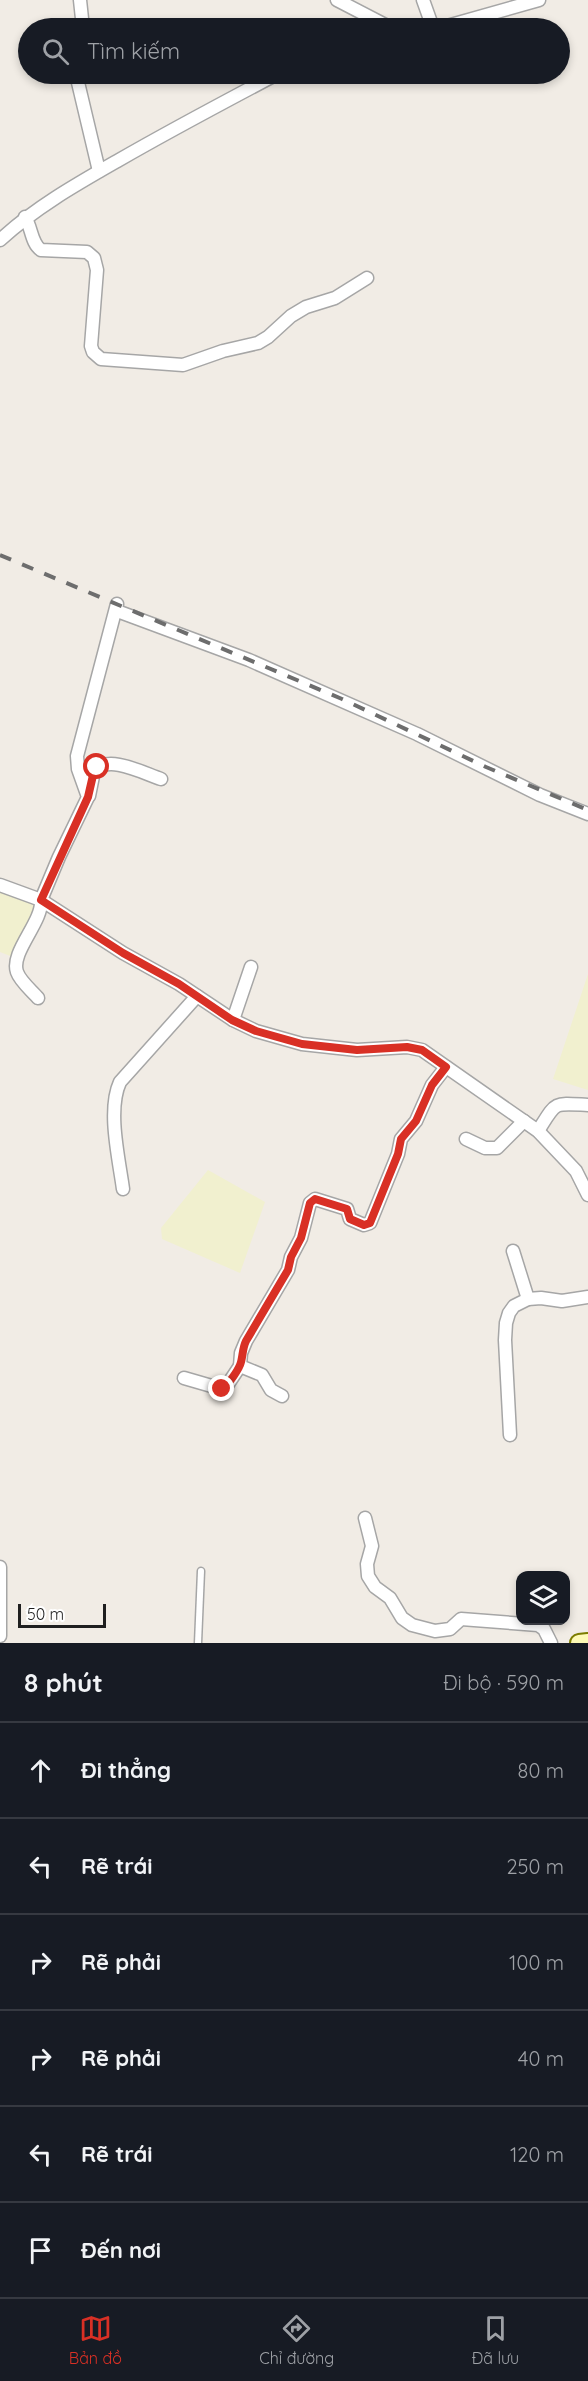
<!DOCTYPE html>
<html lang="vi">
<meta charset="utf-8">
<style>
body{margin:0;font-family:Quicksand,sans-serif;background:#20242c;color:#f1f3f6}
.controls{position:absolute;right:18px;bottom:18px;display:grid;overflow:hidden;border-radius:12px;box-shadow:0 3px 9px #0003}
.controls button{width:54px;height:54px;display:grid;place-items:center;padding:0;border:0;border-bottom:2px solid #363941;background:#171b24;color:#f1f3f6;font:30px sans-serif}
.scale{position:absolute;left:18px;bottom:15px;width:88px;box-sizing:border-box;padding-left:6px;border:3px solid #1f1f1f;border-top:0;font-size:16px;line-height:21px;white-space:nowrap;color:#1f1f1f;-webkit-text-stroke:4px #fff;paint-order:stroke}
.stop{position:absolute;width:18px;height:18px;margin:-14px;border:4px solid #d93025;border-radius:50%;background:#fff}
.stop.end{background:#d93025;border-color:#fff;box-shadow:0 2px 6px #0008}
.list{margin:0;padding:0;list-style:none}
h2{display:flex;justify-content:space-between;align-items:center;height:78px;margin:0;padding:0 24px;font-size:26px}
h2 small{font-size:20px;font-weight:400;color:#9ea1a6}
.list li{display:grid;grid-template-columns:39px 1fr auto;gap:18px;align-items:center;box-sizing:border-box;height:96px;padding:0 24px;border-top:2px solid #363941}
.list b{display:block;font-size:22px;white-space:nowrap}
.list em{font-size:20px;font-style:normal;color:#9ea1a6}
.icon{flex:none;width:33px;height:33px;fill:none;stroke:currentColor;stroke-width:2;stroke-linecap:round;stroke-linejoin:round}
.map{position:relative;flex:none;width:588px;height:1643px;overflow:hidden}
.search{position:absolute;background:#171b24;box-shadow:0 3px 9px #0003;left:18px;right:18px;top:18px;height:66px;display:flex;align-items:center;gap:15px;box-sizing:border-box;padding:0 21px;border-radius:33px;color:#9ea1a6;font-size:22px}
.sheet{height:654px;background:#171b24}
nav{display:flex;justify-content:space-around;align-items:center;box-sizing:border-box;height:84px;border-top:2px solid #363941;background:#171b24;font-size:16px;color:#9ea1a6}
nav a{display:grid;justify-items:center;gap:3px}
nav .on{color:#d93025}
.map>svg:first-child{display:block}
.farmland{fill:#f1f0cf}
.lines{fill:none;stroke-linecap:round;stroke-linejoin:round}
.lane-casing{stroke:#a6a6a6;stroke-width:9}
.street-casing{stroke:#a6a6a6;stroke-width:15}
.secondary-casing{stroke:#7d7d00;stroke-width:20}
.lane{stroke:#fff;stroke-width:6}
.street{stroke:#fff;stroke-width:12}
.secondary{stroke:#fefab6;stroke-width:16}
.rail{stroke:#6d6d6d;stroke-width:4;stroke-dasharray:12 12;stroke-linecap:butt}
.route{stroke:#d93025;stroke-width:8}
</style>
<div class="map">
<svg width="588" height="1643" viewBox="0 0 588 1643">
<rect width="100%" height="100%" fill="#f1ece5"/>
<g class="farmland">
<polygon points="0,891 40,906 18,959 0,952"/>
<polygon points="588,974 588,1090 553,1079"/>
<polygon points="208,1170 265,1202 240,1273 162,1239 161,1228"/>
</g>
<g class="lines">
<defs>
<polyline id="lane" points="198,1643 201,1571"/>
<g id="street">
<polyline points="80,0 83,28"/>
<polyline points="337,0 391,28"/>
<polyline points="423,0 433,28"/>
<polyline points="440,28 539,0"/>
<polyline points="76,74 99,171"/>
<path d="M25 217C32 228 31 243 41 250L87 252 94 258 97 270 91 346 93 352 101 359 183 365 223 351 258 343 268 337 291 316 306 307 335 298 367 278"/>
<path d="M0 240C36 207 77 184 119 160 171 130 224 102 277 74"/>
<polyline points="117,611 249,660 417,734 540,795 588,814"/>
<path d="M89 796 94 771C108 754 143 773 161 779"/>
<polyline points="0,885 41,900 123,953 179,984 233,1020 256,1031 302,1044 357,1050 407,1047 422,1050 538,1131 576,1171 588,1195"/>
<path d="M38 998C31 990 20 981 17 972 10 952 43 922 41 900L59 857 88 797 78 769 77 756 117 604"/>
<polyline points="233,1020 251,967"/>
<path d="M538 1131C557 1101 552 1103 588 1105"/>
<polyline points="466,1139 485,1148 497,1148 524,1121"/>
<path d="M123 1189C119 1159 107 1110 120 1082L197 996"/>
<polyline points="513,1251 528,1299"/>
<polyline points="184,1378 222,1389 228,1384 240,1366"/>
<polyline points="282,1396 271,1390 262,1375 240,1366 241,1353 246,1341 288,1270 291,1257 301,1238 310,1203 315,1199 347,1209 350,1219 364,1225 370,1223 398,1154 401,1139 416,1121 432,1085 446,1067"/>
<polyline points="510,1435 505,1340 506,1323 509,1313 514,1306 528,1299 541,1298 562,1301 588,1297"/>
<polyline points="365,1518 372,1546 367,1564 368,1576 375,1587 390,1598 402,1618 412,1625 435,1631 450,1629 461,1619 538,1625 544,1629 551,1643"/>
<polyline points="0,1567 0,1636"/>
</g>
<polyline id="secondary" points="579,1643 588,1642"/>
</defs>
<use href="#lane" class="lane-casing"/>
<use href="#street" class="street-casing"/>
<use href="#secondary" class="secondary-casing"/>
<use href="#lane" class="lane"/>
<use href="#street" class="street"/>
<use href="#secondary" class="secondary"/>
<polyline class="rail" points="0,555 342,699 486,767 588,810"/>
</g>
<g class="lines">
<path class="route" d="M97 767 94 771 88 797 41 900 123 953 179 984 232 1020 256 1031 302 1044 357 1050 407 1047 422 1050 446 1067 432 1085 416 1121 401 1139 398 1154 370 1223 364 1225 350 1219 347 1209 315 1199 310 1203 301 1238 291 1257 288 1270 246 1341C242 1349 243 1358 240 1365 237 1372 228 1385 222 1389"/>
</g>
</svg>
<div class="controls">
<button><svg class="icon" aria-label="layers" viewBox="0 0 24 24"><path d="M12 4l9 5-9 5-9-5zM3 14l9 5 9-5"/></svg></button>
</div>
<div class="scale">50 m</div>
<div class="stop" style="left:97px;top:767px"></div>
<div class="stop end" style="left:222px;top:1389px"></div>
<div class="search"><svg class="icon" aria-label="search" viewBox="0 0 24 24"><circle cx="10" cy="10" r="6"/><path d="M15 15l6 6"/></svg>Tìm kiếm</div>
</div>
<section class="sheet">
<h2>8 phút<small>Đi bộ · 590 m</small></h2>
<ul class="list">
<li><svg class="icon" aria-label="ahead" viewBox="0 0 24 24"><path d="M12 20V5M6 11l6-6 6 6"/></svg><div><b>Đi thẳng</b></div><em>80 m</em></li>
<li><svg class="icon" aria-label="left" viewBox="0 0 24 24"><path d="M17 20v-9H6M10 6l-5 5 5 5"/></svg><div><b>Rẽ trái</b></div><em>250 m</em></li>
<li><svg class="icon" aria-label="right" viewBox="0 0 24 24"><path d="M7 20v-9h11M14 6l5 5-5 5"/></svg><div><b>Rẽ phải</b></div><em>100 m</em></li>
<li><svg class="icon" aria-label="right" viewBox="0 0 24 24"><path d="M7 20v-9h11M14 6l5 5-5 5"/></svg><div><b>Rẽ phải</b></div><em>40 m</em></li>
<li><svg class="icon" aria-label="left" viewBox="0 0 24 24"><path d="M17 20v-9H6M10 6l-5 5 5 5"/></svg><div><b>Rẽ trái</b></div><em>120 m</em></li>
<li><svg class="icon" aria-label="arrive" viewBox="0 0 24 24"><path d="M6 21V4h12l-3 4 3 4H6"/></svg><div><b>Đến nơi</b></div></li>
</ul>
</section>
<nav>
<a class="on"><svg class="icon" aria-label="map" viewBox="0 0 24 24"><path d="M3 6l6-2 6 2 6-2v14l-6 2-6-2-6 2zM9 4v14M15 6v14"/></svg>Bản đồ</a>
<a><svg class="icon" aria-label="directions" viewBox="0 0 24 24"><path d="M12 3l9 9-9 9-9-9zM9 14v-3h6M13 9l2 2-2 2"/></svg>Chỉ đường</a>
<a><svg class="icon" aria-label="saved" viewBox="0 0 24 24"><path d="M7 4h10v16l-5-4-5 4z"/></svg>Đã lưu</a>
</nav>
